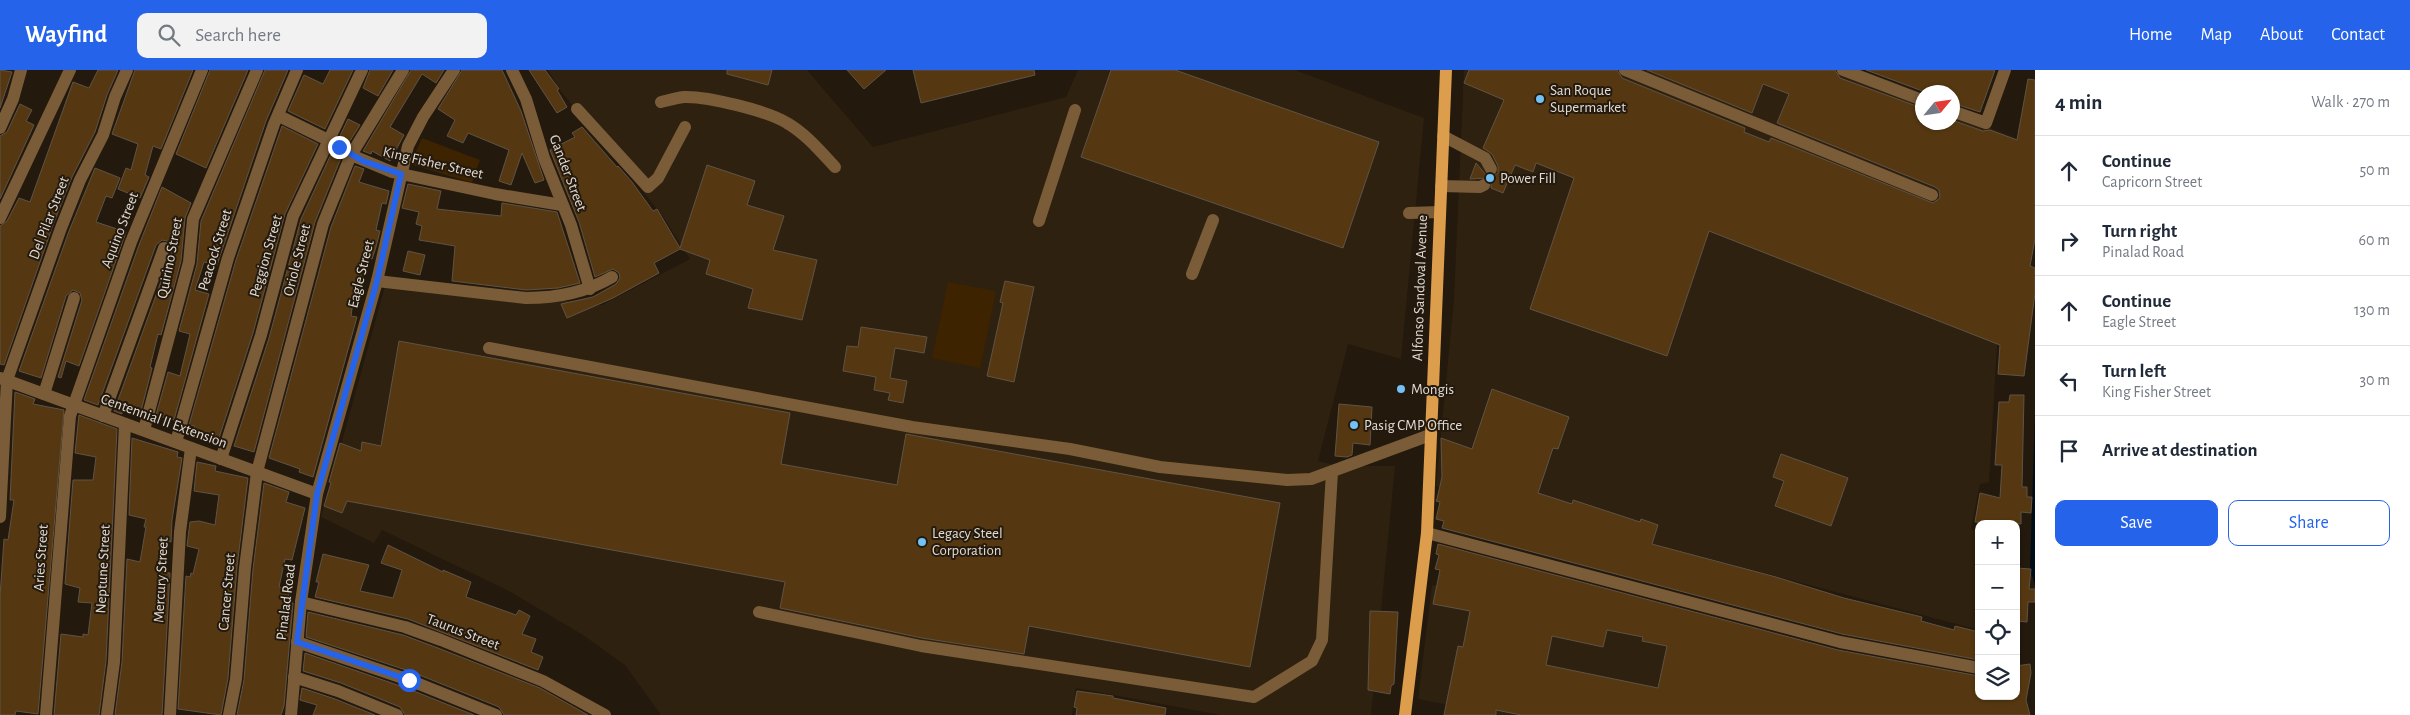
<!DOCTYPE html>
<meta charset="utf-8">
<style>
body{margin:0;font-family:"Alegreya Sans",sans-serif;background:#f2f2f3;color:#1f2937}
.controls{position:absolute;right:15px;bottom:15px;display:grid;overflow:hidden;border-radius:10px;box-shadow:0 1px 4px #0004}
.controls button{width:45px;height:45px;display:grid;place-items:center;padding:0;border:0;border-bottom:1px solid #e0e1e3;background:#fff;color:#1f2937;font:25px sans-serif}
.compass{position:absolute;left:1915px;top:15px;width:45px;height:45px;border-radius:50%;background:#fff;box-shadow:0 1px 4px #0004;rotate:61deg}
.stop{position:absolute;width:15px;height:15px;margin:-11px;border:4px solid #2563eb;border-radius:50%;background:#fff}
.stop.end{background:#2563eb;border-color:#fff;box-shadow:0 1px 5px #0008}
.list{margin:0;padding:0;list-style:none}
h2{display:flex;justify-content:space-between;align-items:center;height:65px;margin:0;padding:0 20px;font-size:21px}
h2 small{font-size:16px;font-weight:400;color:#747a83}
.list li{display:grid;grid-template-columns:32px 1fr auto;gap:15px;align-items:center;box-sizing:border-box;height:70px;padding:0 20px;border-top:1px solid #e0e1e3}
.list b{display:block;font-size:19px;white-space:nowrap}
.list p{margin:0;font-size:16px;white-space:nowrap;color:#747a83}
.list em{font-size:16px;font-style:normal;color:#747a83}
.actions{display:flex;gap:10px;padding:15px 20px}
.actions a{flex:1;padding:11px 0;border:1px solid #2563eb;border-radius:10px;text-align:center;font-size:18px;color:#2563eb}
.actions .main{background:#2563eb;color:#fff}
.icon{flex:none;width:28px;height:28px;fill:none;stroke:currentColor;stroke-width:2;stroke-linecap:round;stroke-linejoin:round}
.map{position:relative;flex:none;width:2035px;height:645px;overflow:hidden}
header{display:flex;align-items:center;gap:30px;box-sizing:border-box;height:70px;padding:0 25px;background:#2563eb;color:#fff}
header strong{font-size:24px}
nav{display:flex;gap:28px;margin-inline-start:auto;font-size:18px}
.search{width:350px;height:45px;background:#f2f2f3;display:flex;align-items:center;gap:12px;box-sizing:border-box;padding:0 18px;border-radius:10px;color:#747a83;font-size:19px}
main{display:flex}
aside{flex:1;background:#fff}
.map>svg:first-child{display:block}
.built{fill:#2f210f}
.green{fill:#3d2300}
.water{fill:#000d18}
.building{fill:#553811;stroke:#5f5346;fill-rule:evenodd}
.lines{fill:none;stroke-linecap:round;stroke-linejoin:round}
.minor{stroke:#7a5c38;stroke-width:12}
.major{stroke:#dc9d4d;stroke-width:12}
.route{stroke:#2563eb;stroke-width:6}
.poi-dot{fill:#73c1f5;stroke:#23190d;stroke-width:2}
.labels{text-anchor:middle;dominant-baseline:central;stroke-width:4;stroke-linejoin:round;paint-order:stroke}
.poi-label{font-size:15px;fill:#e2dbd3;stroke:#23190d;text-anchor:start}
.street-label{font-size:15px;fill:#e2dbd3;stroke:#23190d}
</style>
<header>
<strong>Wayfind</strong>
<div class="search"><svg class="icon" aria-label="search" viewBox="0 0 24 24"><circle cx="10" cy="10" r="6"/><path d="M15 15l6 6"/></svg>Search here</div>
<nav><a>Home</a><a>Map</a><a>About</a><a>Contact</a></nav>
</header>
<main>
<div class="map">
<svg width="2035" height="645" viewBox="0 0 2035 645">
<rect width="100%" height="100%" fill="#23190d"/>
<g class="built">
<polygon points="548,0 807,0 873,77 1066,27 1078,0 1295,0 1424,48 1401,289 1348,274 1318,391 1339,396 1395,396 1371,645 1220,645 1076,618 1072,645 661,645 625,595 583,565 507,520 382,460 374,473 321,447 387,209 602,235 690,189 662,145 560,20"/>
<polygon points="1464,0 1837,0 1922,32 1922,52 1952,52 1953,44 2016,68 2014,178 1995,243 1997,275 1989,412 1980,414 1971,459 1979,462 1979,560 1436,416 1454,229"/>
<polygon points="1432,515 1787,603 1990,645 1499,645 1418,629"/>
</g>
<g class="green">
<polygon points="422,68 480,90 472,113 410,94"/>
<polygon points="948,212 996,221 980,298 932,288"/>
</g>
<polygon class="water" points="2035,342 2035,515 2030,500"/>
<g class="building">
<polygon points="0,0 12,2 0,38"/>
<polygon points="98,0 118,0 107,25 95,62 72,107 53,155 4,295 0,294 0,156 7,151 19,128 30,132 73,12 89,18"/>
<polygon points="135,0 193,0 161,79 153,76 145,105 149,107 140,128 118,119 126,98 131,100 138,74 112,64"/>
<polygon points="210,0 248,0 206,98 176,84"/>
<polygon points="265,0 288,0 266,51 217,195 204,192 195,220 209,224 174,350 156,345 168,302 180,306 190,264 179,261 197,194 201,151"/>
<polygon points="330,0 353,0 325,59 288,41 304,5 323,14"/>
<polygon points="370,0 393,0 378,26 363,18"/>
<polygon points="411,0 444,0 436,13 422,4 390,57 404,65 390,91 372,81 371,84 363,81"/>
<polygon points="462,0 502,0 521,41 544,110 535,113 522,83 511,115 499,111 509,80 468,63 463,73 447,66 455,50 438,39"/>
<polygon points="529,0 545,0 559,19 557,20 567,37 557,43"/>
<polygon points="727,0 772,0 768,15 727,4"/>
<polygon points="847,0 886,0 864,19"/>
<polygon points="913,0 1034,0 1035,5 921,33"/>
<polygon points="1111,0 1175,0 1379,72 1343,178 1081,87"/>
<polygon points="1469,0 1617,0 1622,8 1745,58 1744,62 1769,72 1771,68 1933,133 1940,128 1939,120 1935,117 1777,53 1789,24 1763,14 1752,43 1647,0 1835,0 1840,8 1922,38 1922,52 1952,52 1952,50 1983,61 1990,60 2017,70 2028,9 2035,10 2035,169 2030,196 2035,198 2035,223 2024,306 1998,304 2000,275 1709,161 1667,286 1530,239 1574,108 1536,93 1533,102 1515,95 1503,123 1491,118 1491,112 1488,108 1470,109 1476,93 1487,106 1494,106 1498,103 1498,96 1492,84 1483,78 1504,30 1464,13"/>
<polygon points="1866,0 1995,0 1980,42 1952,33 1952,22 1925,22"/>
<polygon points="20,34 32,40 26,51 34,55 0,129 0,66 7,62"/>
<polygon points="348,49 360,55 348,74 339,68"/>
<polygon points="282,56 318,74 285,144 253,263 218,371 193,362 195,356 189,355 236,190"/>
<polygon points="582,57 617,97 618,96 632,112 653,141 657,139 680,178 707,95 755,111 747,135 784,146 773,180 817,190 802,250 748,238 753,219 706,204 710,190 680,179 654,193 659,203 613,228 567,248 561,234 593,227 616,214 620,208 619,203 613,199 595,207 579,152 550,80 575,67 572,63"/>
<polygon points="332,82 341,88 315,152 254,382 234,376 269,268 301,149"/>
<polygon points="355,96 364,99 359,112 389,121 386,134 382,133 376,160 380,161 376,177 372,189 366,187 361,217 355,216 351,246 357,247 313,407 299,402 300,399 269,388 331,157"/>
<polygon points="95,98 120,108 112,128 106,126 96,152 126,162 79,296 66,291 61,308 58,307 82,230 80,223 73,220 66,226 41,308 19,301 69,161"/>
<polygon points="408,114 441,121 437,139 501,146 502,133 557,142 580,213 558,218 526,220 452,211 455,176 419,170 422,156 416,154 419,142 402,138"/>
<polygon points="162,117 191,133 185,148 181,191 161,265 158,264 150,297 152,298 141,341 123,336 122,344 114,341 172,181 172,176 167,171 162,170 156,175 98,335 84,330 139,175"/>
<polygon points="408,181 425,185 420,205 403,201"/>
<polygon points="1005,211 1034,217 1014,312 987,306 1003,233 1000,232"/>
<polygon points="861,257 927,267 924,283 895,278 890,308 907,311 903,333 888,330 890,323 874,320 876,307 843,301 847,276 858,277"/>
<polygon points="399,271 790,343 781,394 897,415 906,364 1280,433 1250,597 1029,556 1024,584 922,568 780,538 785,512 347,431 342,443 324,436 331,413 329,412 340,373 361,381 362,372 381,376"/>
<polygon points="1492,319 1569,347 1558,379 1553,378 1538,423 1572,434 1573,430 1640,452 1641,449 1658,455 1652,474 1776,507 1844,528 1922,547 1921,551 1954,560 1955,556 1979,562 1979,590 1842,564 1442,458 1444,451 1436,449 1440,432 1436,431 1437,429 1442,407 1441,368 1472,379"/>
<polygon points="15,322 35,329 33,334 64,340 38,644 16,641 15,645 0,645 0,526 4,469 8,470 14,430 10,430"/>
<polygon points="2010,325 2024,325 2022,417 2027,417 2027,427 2032,427 2031,443 2021,442 2021,454 1975,452 1980,423 2000,428 2002,395 1995,395 1999,332 2009,332"/>
<polygon points="1339,334 1372,337 1370,375 1353,373 1352,385 1347,387 1335,386"/>
<polygon points="79,345 117,359 106,591 99,645 54,645 61,564 83,567 83,564 88,565 92,533 78,532 80,518 65,514 73,410 93,410 96,387 75,383"/>
<polygon points="132,368 178,382 177,387 182,388 172,450 171,472 167,471 164,474 156,501 170,503 162,645 115,645 122,592 127,489 140,492 146,457 144,457 146,449 129,445"/>
<polygon points="1781,384 1848,408 1831,456 1775,436 1784,411 1773,407"/>
<polygon points="197,392 216,396 215,401 248,408 237,497 228,608 221,645 178,639 186,506 190,507 191,503 193,504 199,479 187,476 190,452 199,451 215,455 219,425 194,421"/>
<polygon points="264,413 289,422 286,432 305,438 292,490 285,489 279,517 290,520 287,532 293,533 284,636 281,645 237,645 244,610 253,499"/>
<path d="M1438 474 1838 580 1979 606V626H2016V596L2030 594 2031 603 2026 630 2030 645H1521L1496 640V645H1444L1458 576 1463 577 1470 541 1433 534 1440 500 1435 499 1439 485 1436 484ZM1607 560 1643 567 1642 571 1667 576 1658 618 1546 595 1552 566 1603 577Z"/>
<polygon points="388,475 443,502 443,500 471,512 466,527 516,545 519,540 530,546 522,564 536,569 531,582 543,587 538,600 408,549 315,527 319,512 316,512 323,484 369,495 360,521 393,528 402,500 381,493"/>
<polygon points="2016,498 2031,499 2029,519 2035,519 2035,532 2028,532 2027,552 2016,551"/>
<polygon points="1370,541 1398,542 1394,614 1391,616 1390,624 1368,620"/>
<polygon points="308,542 403,565 438,578 540,618 588,645 504,645 499,637 412,602 306,567"/>
<polygon points="305,583 406,618 474,645 405,645 400,637 341,613 303,601"/>
<polygon points="302,618 335,629 375,645 313,645 317,635 300,630"/>
<polygon points="1077,621 1113,626 1113,628 1166,638 1165,645 1076,645 1077,638 1074,637"/>
</g>
<g class="lines">
<g class="minor">
<polyline points="512,0 526,29 544,88 571,155 590,219"/>
<polyline points="1625,0 1932,125"/>
<polyline points="1843,0 1922,30"/>
<path d="M661 32C669 30 676 28 684 27 707 26 768 41 787 53 806 64 820 81 835 97"/>
<polyline points="577,39 648,117 658,108 685,57"/>
<polyline points="1952,41 1986,53 2005,0"/>
<polyline points="279,46 328,70 351,85 392,102 495,124 562,135"/>
<polyline points="0,58 13,29 21,0"/>
<polyline points="1443,66 1485,88 1491,99"/>
<polyline points="1441,116 1480,117 1484,115"/>
<polyline points="1409,143 1440,142"/>
<polyline points="0,148 70,0"/>
<polyline points="1039,151 1075,40"/>
<polyline points="1192,204 1213,150"/>
<path d="M377 211 526 228C557 228 585 223 612 207"/>
<polyline points="489,278 912,357 1070,379 1160,397 1287,410 1311,409 1430,365"/>
<polyline points="0,308 317,424"/>
<polyline points="44,324 74,228"/>
<polyline points="103,346 164,178"/>
<polyline points="144,360 189,192 193,149 257,0"/>
<polyline points="176,372 228,188 274,54 297,0"/>
<polyline points="221,389 261,265 293,146 362,0"/>
<polyline points="0,447 7,310 61,158 80,110 103,65 115,27 127,0"/>
<polyline points="1427,463 1840,572 1979,598"/>
<polyline points="301,532 405,557 441,570 543,611 605,645"/>
<polyline points="759,542 921,576 1254,627 1312,591 1322,570 1332,402"/>
<polyline points="297,572 409,610 496,645"/>
<polyline points="294,607 338,621 397,645"/>
<polyline points="46,645 70,346 131,172 202,0"/>
<polyline points="107,645 114,592 125,354"/>
<polyline points="170,645 180,462 191,378"/>
<polyline points="229,645 236,609 245,498 257,402 323,154 351,85 403,0"/>
<polyline points="291,645 301,532 317,424 377,211 408,76 423,47 454,0"/>
</g>
<polyline class="major" points="1405,645 1427,463 1446,0"/>
</g>
<g class="lines">
<polyline class="route" points="339,77 363,91 401,104 377,211 317,424 297,572 409,610"/>
</g>
<g class="poi-dot">
<circle cx="1540" cy="29" r="5"/>
<circle cx="1490" cy="108" r="5"/>
<circle cx="1401" cy="319" r="5"/>
<circle cx="1354" cy="355" r="5"/>
<circle cx="922" cy="472" r="5"/>
</g>
<g class="labels">
<g class="poi-label">
<text x="1550" y="20">San Roque<tspan x="1550" dy="17">Supermarket</tspan></text>
<text x="1500" y="108">Power Fill</text>
<text x="1411" y="319">Mongis</text>
<text x="1364" y="355">Pasig CMP Office</text>
<text x="932" y="463">Legacy Steel<tspan x="932" dy="17">Corporation</tspan></text>
</g>
<g class="street-label">
<text transform="translate(433 93) rotate(13)">King Fisher Street</text>
<text transform="translate(568 103) rotate(69)">Gander Street</text>
<text transform="translate(49 148) rotate(-69)">Del Pilar Street</text>
<text transform="translate(120 160) rotate(-69)">Aquino Street</text>
<text transform="translate(215 180) rotate(-73)">Peacock Street</text>
<text transform="translate(266 186) rotate(-74)">Peggion Street</text>
<text transform="translate(170 188) rotate(-79)">Quirino Street</text>
<text transform="translate(297 190) rotate(-76)">Oriole Street</text>
<text transform="translate(361 204) rotate(-76)">Eagle Street</text>
<text transform="translate(1420 218) rotate(-88)">Alfonso Sandoval Avenue</text>
<text transform="translate(164 351) rotate(20)">Centennial II Extension</text>
<text transform="translate(41 488) rotate(-86)">Aries Street</text>
<text transform="translate(103 499) rotate(-87)">Neptune Street</text>
<text transform="translate(161 510) rotate(-87)">Mercury Street</text>
<text transform="translate(227 522) rotate(-85)">Cancer Street</text>
<text transform="translate(286 532) rotate(-83)">Pinalad Road</text>
<text transform="translate(463 562) rotate(21)">Taurus Street</text>
</g>
</g>
</svg>
<div class="controls">
<button>+</button>
<button>−</button>
<button><svg class="icon" aria-label="locate" viewBox="0 0 24 24"><circle cx="12" cy="12" r="6"/><path d="M12 2v4M12 18v4M2 12h4M18 12h4"/></svg></button>
<button><svg class="icon" aria-label="layers" viewBox="0 0 24 24"><path d="M12 4l9 5-9 5-9-5zM3 14l9 5 9-5"/></svg></button>
</div>
<svg class="compass" viewBox="-18 -18 36 36"><path d="M0-13l5 13h-10z" fill="#e53935"/><path d="M0 13l5-13h-10z" fill="#747a83"/></svg>
<div class="stop" style="left:409px;top:610px"></div>
<div class="stop end" style="left:339px;top:77px"></div>
</div>
<aside>
<h2>4 min<small>Walk · 270 m</small></h2>
<ul class="list">
<li><svg class="icon" aria-label="ahead" viewBox="0 0 24 24"><path d="M12 20V5M6 11l6-6 6 6"/></svg><div><b>Continue</b><p>Capricorn Street</p></div><em>50 m</em></li>
<li><svg class="icon" aria-label="right" viewBox="0 0 24 24"><path d="M7 20v-9h11M14 6l5 5-5 5"/></svg><div><b>Turn right</b><p>Pinalad Road</p></div><em>60 m</em></li>
<li><svg class="icon" aria-label="ahead" viewBox="0 0 24 24"><path d="M12 20V5M6 11l6-6 6 6"/></svg><div><b>Continue</b><p>Eagle Street</p></div><em>130 m</em></li>
<li><svg class="icon" aria-label="left" viewBox="0 0 24 24"><path d="M17 20v-9H6M10 6l-5 5 5 5"/></svg><div><b>Turn left</b><p>King Fisher Street</p></div><em>30 m</em></li>
<li><svg class="icon" aria-label="arrive" viewBox="0 0 24 24"><path d="M6 21V4h12l-3 4 3 4H6"/></svg><div><b>Arrive at destination</b></div></li>
</ul>
<div class="actions"><a class="main">Save</a><a>Share</a></div>
</aside>
</main>
